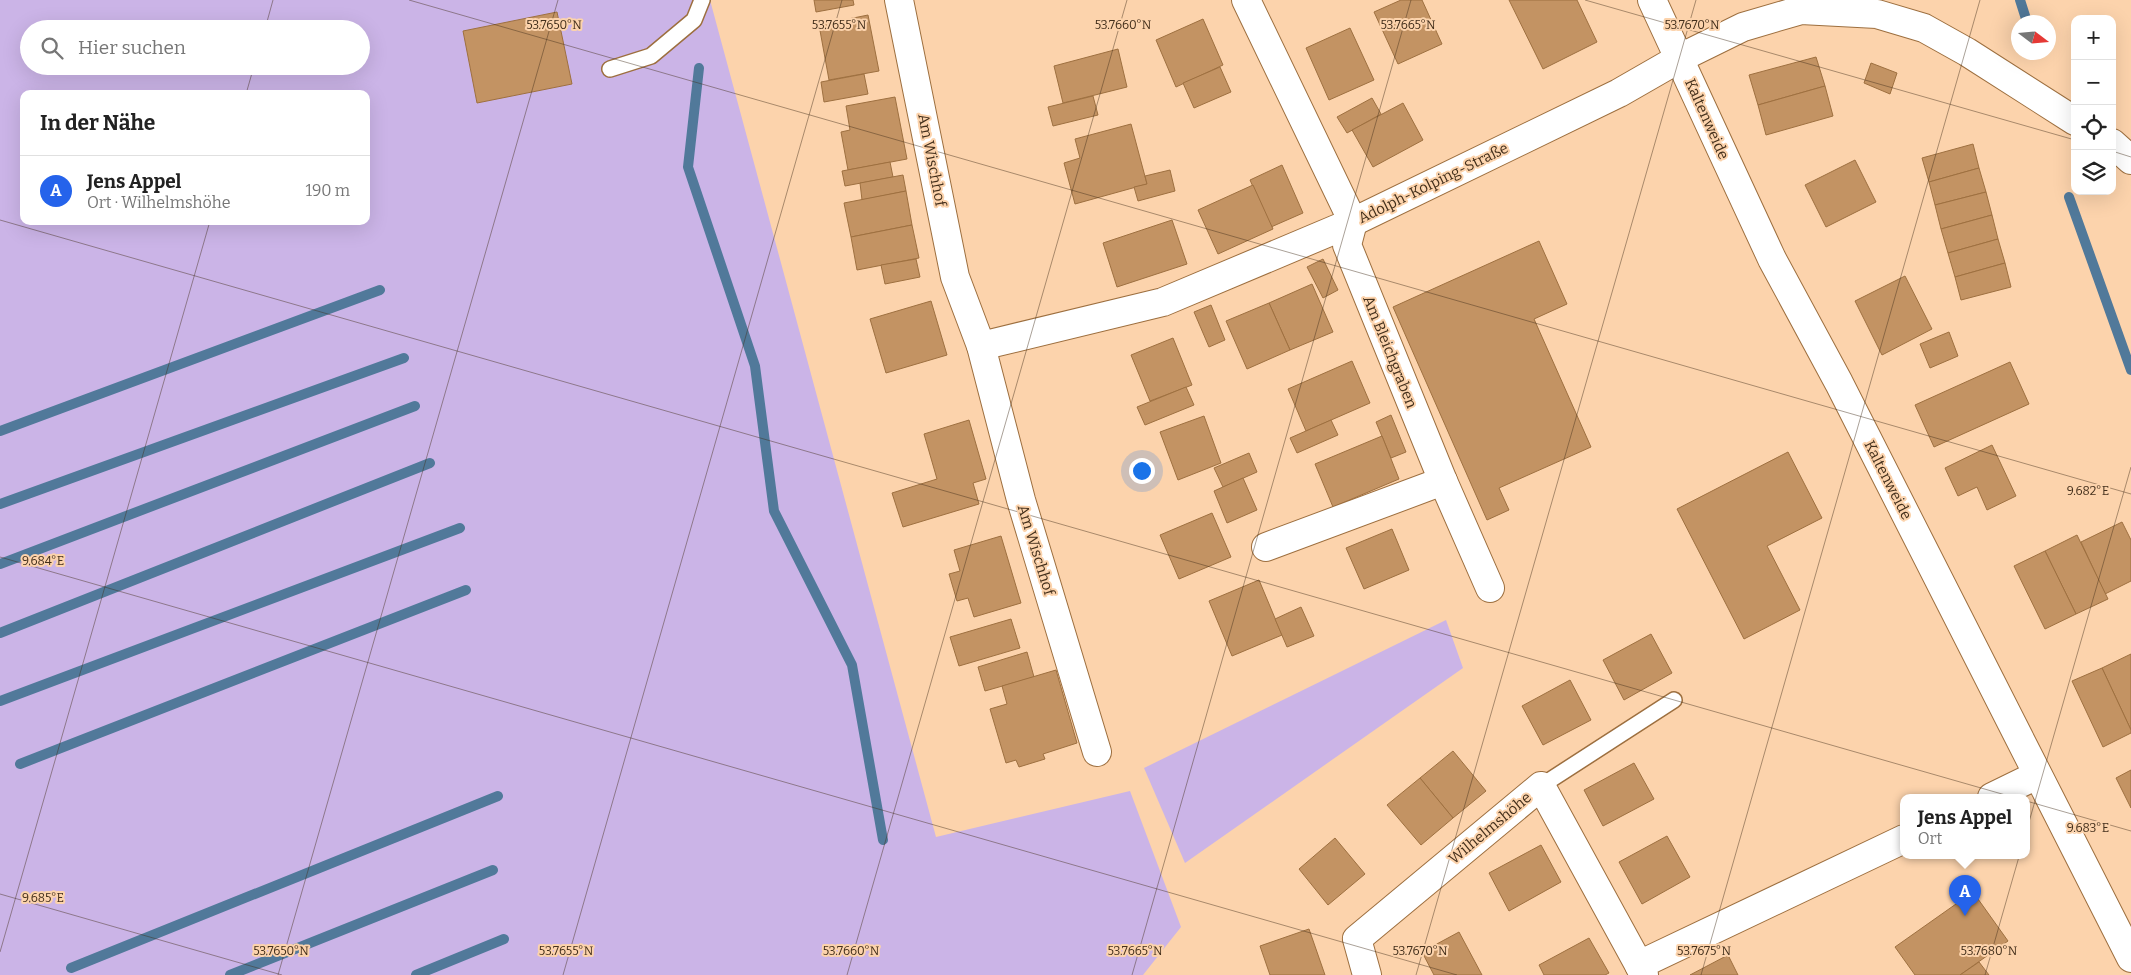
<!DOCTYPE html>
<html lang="de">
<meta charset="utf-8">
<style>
body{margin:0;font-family:Bitter,serif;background:#f2f2f2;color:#222}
.controls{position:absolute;right:15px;top:15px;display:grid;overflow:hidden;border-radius:10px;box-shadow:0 5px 20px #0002}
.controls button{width:45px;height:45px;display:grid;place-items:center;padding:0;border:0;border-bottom:1px solid #e0e0e0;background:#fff;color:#222;font:25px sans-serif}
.compass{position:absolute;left:2011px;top:15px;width:45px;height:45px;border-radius:50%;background:#fff;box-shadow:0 5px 20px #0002;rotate:106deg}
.you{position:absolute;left:1141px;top:470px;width:18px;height:18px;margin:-12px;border:4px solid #fff;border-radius:50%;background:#1a73e8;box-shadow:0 0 0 8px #1a73e833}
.badge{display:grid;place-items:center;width:32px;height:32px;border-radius:50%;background:#2563eb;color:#fff;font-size:16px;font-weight:700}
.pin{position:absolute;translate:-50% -41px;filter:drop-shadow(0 1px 2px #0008)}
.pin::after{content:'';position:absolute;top:26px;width:18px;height:15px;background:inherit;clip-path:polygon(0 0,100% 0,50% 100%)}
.popup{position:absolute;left:1900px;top:794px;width:130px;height:65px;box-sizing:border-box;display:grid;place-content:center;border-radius:10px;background:#fff;filter:drop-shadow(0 1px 4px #0005);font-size:16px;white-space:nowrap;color:#767676}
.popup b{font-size:19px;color:#222}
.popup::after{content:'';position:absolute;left:50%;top:100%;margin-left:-10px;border:10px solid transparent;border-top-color:#fff}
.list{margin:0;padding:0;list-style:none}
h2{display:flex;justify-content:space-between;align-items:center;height:65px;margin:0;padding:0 20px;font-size:21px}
h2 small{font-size:16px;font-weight:400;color:#767676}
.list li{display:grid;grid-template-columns:32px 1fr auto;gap:15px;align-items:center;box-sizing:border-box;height:70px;padding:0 20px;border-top:1px solid #e0e0e0}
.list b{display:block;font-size:19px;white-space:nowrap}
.list p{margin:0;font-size:16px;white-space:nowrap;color:#767676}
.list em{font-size:16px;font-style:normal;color:#767676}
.icon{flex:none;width:28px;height:28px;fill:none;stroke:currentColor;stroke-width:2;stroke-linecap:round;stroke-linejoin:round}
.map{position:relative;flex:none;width:2131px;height:975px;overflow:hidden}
.search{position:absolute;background:#fff;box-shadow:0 5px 20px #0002;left:20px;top:20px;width:350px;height:55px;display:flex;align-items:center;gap:12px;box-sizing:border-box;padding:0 18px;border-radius:28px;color:#767676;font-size:19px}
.panel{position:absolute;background:#fff;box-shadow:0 5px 20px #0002;left:20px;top:90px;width:350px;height:135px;border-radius:10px}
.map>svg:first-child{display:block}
.green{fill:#cbb4e7;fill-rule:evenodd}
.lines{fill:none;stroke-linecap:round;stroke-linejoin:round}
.stream{stroke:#51799a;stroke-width:10}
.building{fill:#c39363;stroke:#9e7040}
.service-casing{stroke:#9d6f3f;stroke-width:18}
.minor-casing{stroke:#9d6f3f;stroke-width:30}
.secondary-casing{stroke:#9d6f3f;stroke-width:30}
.service{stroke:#fff;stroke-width:15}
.minor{stroke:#fff;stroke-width:28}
.secondary{stroke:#fff;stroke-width:28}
.ticks{fill:none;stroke:#432f1b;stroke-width:1;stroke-opacity:0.45}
.labels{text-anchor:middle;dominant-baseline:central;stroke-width:4;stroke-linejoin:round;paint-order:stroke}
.street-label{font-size:15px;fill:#432f1b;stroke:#fcd3ac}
.ticks-label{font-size:12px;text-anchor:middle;fill:#432f1b;stroke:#fcd3ac;stroke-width:4;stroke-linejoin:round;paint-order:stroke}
</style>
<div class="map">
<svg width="2131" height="975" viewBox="0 0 2131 975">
<rect width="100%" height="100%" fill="#fcd3ac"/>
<g class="green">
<path d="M0 0H710L936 837 1130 791 1181 927 1143 975H0ZM29 29H361V66H29ZM24 94H366V221H24Z"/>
<polygon points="1446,620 1463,668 1185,863 1144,768"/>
</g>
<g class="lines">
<g class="stream">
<polyline points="2020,0 2027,22"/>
<polyline points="699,68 688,167 755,366 774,511 852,665 883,840"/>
<polyline points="2069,197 2131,370"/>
<polyline points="0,431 380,290"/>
<polyline points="0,504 404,358"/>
<polyline points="0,564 415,406"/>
<polyline points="0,633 430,463"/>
<polyline points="0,701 460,528"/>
<polyline points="20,764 466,590"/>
<polyline points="71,968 498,796"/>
<polyline points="230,975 493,870"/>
<polyline points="416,975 504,939"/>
</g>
</g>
<g class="building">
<polygon points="814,0 853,0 854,5 816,12"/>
<polygon points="1401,0 1422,0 1442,44 1398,64 1374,12"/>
<polygon points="1509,0 1577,0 1597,42 1543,69"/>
<polygon points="557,12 572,84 477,103 463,31"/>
<polygon points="868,15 879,71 829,80 819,25"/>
<polygon points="1203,19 1223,65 1176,87 1156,40"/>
<polygon points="1350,28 1374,80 1329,100 1306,48"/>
<polygon points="1118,49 1127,87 1063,103 1054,66"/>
<polygon points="1816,57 1825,86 1758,105 1749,75"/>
<polygon points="1871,63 1897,73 1890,94 1864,83"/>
<polygon points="1220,67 1231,92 1194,108 1183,83"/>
<polygon points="864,74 868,94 824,102 821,82"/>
<polygon points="1825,86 1833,116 1766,135 1758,105"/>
<polygon points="1093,96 1098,115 1053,126 1048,107"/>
<polygon points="895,97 907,159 848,170 841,132 850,130 846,106"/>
<polygon points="1372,98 1381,114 1347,133 1337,117"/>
<polygon points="1403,103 1423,140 1373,167 1352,130"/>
<polygon points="1131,124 1147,184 1075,204 1064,163 1080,158 1075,139"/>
<polygon points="1973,144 1979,168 1929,182 1922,158"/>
<polygon points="1855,160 1876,202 1826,227 1805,185"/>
<polygon points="890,162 893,177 845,186 842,171"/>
<polygon points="1282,165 1303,213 1271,227 1250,180"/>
<polygon points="1979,168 1986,192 1935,205 1929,182"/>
<polygon points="1170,170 1175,191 1138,201 1134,187 1147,184 1145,176"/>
<polygon points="903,175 906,191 862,200 860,183"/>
<polygon points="1253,185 1273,229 1218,254 1198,210"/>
<polygon points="906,191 912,225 851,237 844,203"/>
<polygon points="1986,192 1992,215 1941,229 1935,205"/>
<polygon points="1992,215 1998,239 1948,253 1941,229"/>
<polygon points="1172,220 1187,264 1117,287 1103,243"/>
<polygon points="912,225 919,258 857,270 851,237"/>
<polygon points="1998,239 2005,263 1955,277 1948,253"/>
<polygon points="1539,241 1567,304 1534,319 1591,447 1499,488 1509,510 1487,520 1393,307"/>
<polygon points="916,259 920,277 885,284 881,265"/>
<polygon points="1323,259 1338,290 1323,298 1307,267"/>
<polygon points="2005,263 2011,287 1961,300 1955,277"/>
<polygon points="1905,276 1932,329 1882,355 1855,301"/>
<polygon points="1312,284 1333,332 1290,350 1269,303"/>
<polygon points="931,301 947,355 886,373 870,319"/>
<polygon points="1269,303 1290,350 1247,369 1226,321"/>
<polygon points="1211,305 1225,340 1209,347 1194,312"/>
<polygon points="1949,332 1958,356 1930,368 1920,344"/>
<polygon points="1173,338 1192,385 1150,401 1131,355"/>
<polygon points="1352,361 1370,403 1306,431 1288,389"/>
<polygon points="2010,362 2029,404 1934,447 1915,405"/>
<polygon points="1186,387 1194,405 1145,425 1137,407"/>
<polygon points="1391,415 1406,452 1391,458 1376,422"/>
<polygon points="1204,416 1221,463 1178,480 1160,432"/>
<polygon points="969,420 986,479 973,483 979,504 903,527 892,493 937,479 924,434"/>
<polygon points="1331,420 1338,435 1297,453 1290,438"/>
<polygon points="1382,436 1399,479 1333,507 1315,464"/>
<polygon points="1992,445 2016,496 1987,510 1977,487 1958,496 1945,468"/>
<polygon points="1788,452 1822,518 1767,546 1800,610 1744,639 1677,509"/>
<polygon points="1249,453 1257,472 1223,487 1214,468"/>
<polygon points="1243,478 1257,510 1227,523 1214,491"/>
<polygon points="1212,513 1231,557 1179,579 1160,535"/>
<polygon points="2122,522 2131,540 2131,581 2105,594 2081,542"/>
<polygon points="1392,529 1409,570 1364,589 1346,548"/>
<polygon points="2077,535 2108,599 2076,614 2045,551"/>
<polygon points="1001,536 1021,603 974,617 968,598 957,601 949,574 960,571 954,550"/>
<polygon points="2045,551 2076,614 2045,629 2014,566"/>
<polygon points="1259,580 1282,635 1232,656 1209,601"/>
<polygon points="1301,607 1314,636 1287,647 1275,619"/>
<polygon points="1011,619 1020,648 959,666 950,637"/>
<polygon points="1651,634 1672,673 1624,700 1603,660"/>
<polygon points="1027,652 1034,677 985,691 978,667"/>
<polygon points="2131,654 2131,730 2102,668"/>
<polygon points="2102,668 2131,730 2131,733 2103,747 2072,681"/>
<polygon points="1056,670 1077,743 1043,754 1045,759 1019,767 1016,760 1006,763 990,709 1007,704 1002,686"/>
<polygon points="1570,680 1591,720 1543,745 1522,706"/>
<polygon points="1453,751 1486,791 1453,818 1420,778"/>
<polygon points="1634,763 1654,799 1603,826 1584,790"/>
<polygon points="2131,770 2131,808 2116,778"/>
<polygon points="1420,778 1453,818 1421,845 1387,805"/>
<polygon points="1667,836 1690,877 1642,904 1619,862"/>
<polygon points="1335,838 1365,874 1328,905 1299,869"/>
<polygon points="1541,845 1561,882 1509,911 1489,873"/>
<polygon points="1973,892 2008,941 1960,975 1915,975 1895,947"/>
<polygon points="1309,929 1325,975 1270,975 1260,946"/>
<polygon points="1459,932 1482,975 1434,975 1422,952"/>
<polygon points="1589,938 1609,973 1605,975 1544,975 1539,965"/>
<polygon points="1728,955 1738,975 1690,975"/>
<polygon points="1979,962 1989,975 1960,975"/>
</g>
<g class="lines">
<defs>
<g id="service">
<polyline points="610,69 651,56 694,20 702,0"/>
<polyline points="1541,786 1674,700"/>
</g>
<g id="minor">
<polyline points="899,0 955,277 981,346 1021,500 1097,752"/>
<polyline points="1246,0 1353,222 1619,93 1680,58 1743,27 1801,10 1877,14 1924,28 1967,52 2075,121"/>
<polyline points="2112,143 2131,160"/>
<polyline points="1353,222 1347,245 1443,481 1490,588"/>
<polyline points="981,346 1163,302 1353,222"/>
<polyline points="1266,547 1443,481"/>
<polyline points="1992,797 2037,775"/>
<polyline points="1367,975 1357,939 1541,786 1639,965"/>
<polyline points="1644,975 1639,965 1904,839"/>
</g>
<polyline id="secondary" points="1652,0 1772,259 1839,383 2131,958"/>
</defs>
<use href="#service" class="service-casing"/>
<use href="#minor" class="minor-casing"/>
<use href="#secondary" class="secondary-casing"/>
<use href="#service" class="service"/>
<use href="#minor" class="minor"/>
<use href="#secondary" class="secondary"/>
</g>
<path class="ticks" d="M409 0 2131 494M1585 0 2075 140M265 29 273 0M246 94 254 66M2112 151 2131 157M0 220 2131 831M0 557 1457 975M0 894 282 975M0 952 210 221M278 975 558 0M563 975 842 0M847 975 1127 0M1132 975 1411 0M1416 975 1696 0M1701 975 1980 0M1985 975 2131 467"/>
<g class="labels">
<g class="street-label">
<text transform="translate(1707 119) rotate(66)">Kaltenweide</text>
<text transform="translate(932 160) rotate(79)">Am Wischhof</text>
<text transform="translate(1433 183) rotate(-26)">Adolph-Kolping-Straße</text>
<text transform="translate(1390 352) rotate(68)">Am Bleichgraben</text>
<text transform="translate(1888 480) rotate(63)">Kaltenweide</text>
<text transform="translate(1036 550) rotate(73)">Am Wischhof</text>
<text transform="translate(1490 828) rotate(-40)">Wilhelmshöhe</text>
</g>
</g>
<g class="ticks-label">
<text x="554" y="29">53.7650°N</text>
<text x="839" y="29">53.7655°N</text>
<text x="1123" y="29">53.7660°N</text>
<text x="1408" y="29">53.7665°N</text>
<text x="1692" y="29">53.7670°N</text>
<text x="2088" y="495">9.682°E</text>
<text x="43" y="565">9.684°E</text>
<text x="2088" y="832">9.683°E</text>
<text x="43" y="902">9.685°E</text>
<text x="281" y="955">53.7650°N</text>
<text x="566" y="955">53.7655°N</text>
<text x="851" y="955">53.7660°N</text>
<text x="1135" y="955">53.7665°N</text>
<text x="1420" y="955">53.7670°N</text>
<text x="1704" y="955">53.7675°N</text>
<text x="1989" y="955">53.7680°N</text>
</g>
</svg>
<div class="controls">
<button>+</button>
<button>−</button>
<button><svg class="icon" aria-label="locate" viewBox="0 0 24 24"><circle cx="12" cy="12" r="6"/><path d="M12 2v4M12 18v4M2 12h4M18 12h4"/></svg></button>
<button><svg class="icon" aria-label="layers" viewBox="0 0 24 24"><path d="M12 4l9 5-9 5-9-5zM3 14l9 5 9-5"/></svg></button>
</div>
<svg class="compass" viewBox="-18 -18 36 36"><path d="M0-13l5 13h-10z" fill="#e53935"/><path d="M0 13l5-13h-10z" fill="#767676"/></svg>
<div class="you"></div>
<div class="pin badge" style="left:1965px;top:916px">A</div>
<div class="popup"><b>Jens Appel</b>Ort</div>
<div class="search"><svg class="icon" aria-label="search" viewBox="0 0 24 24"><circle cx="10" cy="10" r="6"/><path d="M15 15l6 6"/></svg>Hier suchen</div>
<section class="panel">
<h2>In der Nähe<small></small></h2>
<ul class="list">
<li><span class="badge">A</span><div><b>Jens Appel</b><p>Ort · Wilhelmshöhe</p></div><em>190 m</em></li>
</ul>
</section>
</div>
